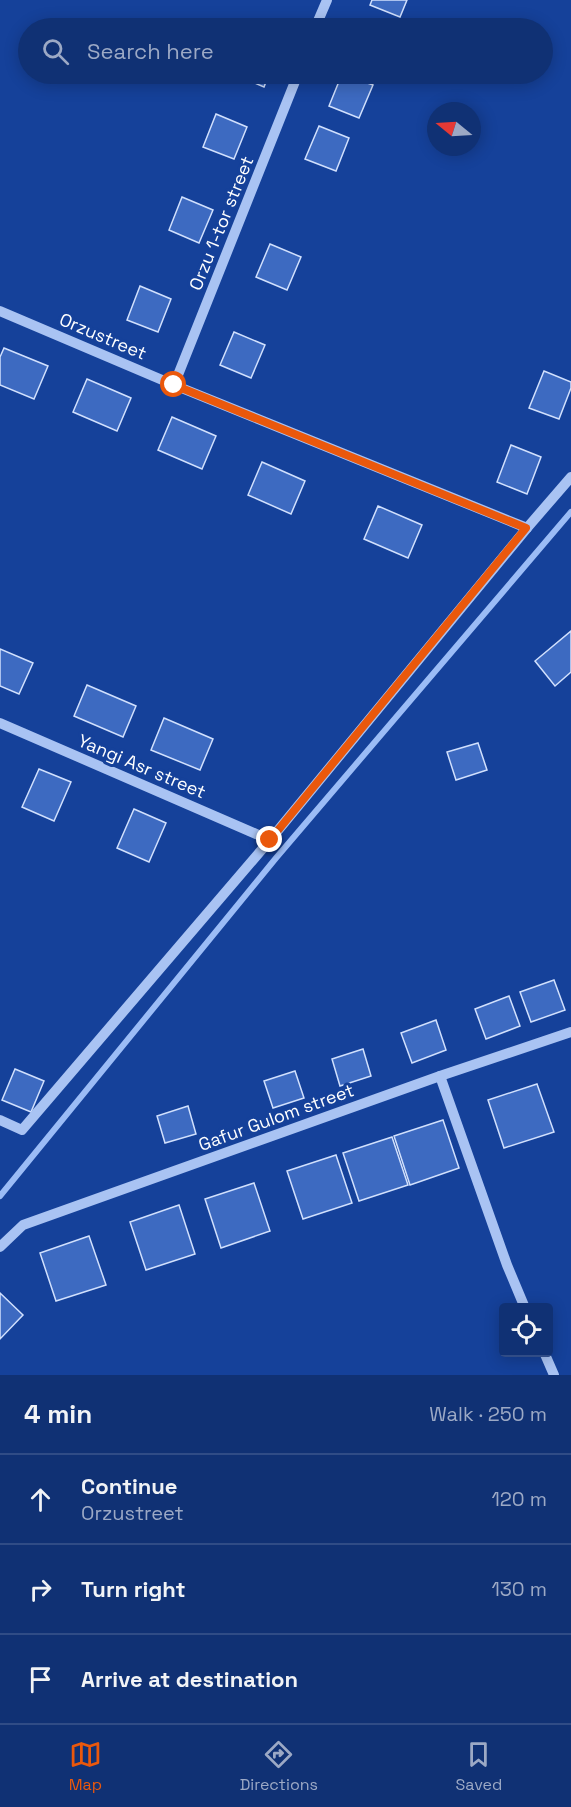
<!DOCTYPE html>
<meta charset="utf-8">
<style>
body{margin:0;font-family:"Space Grotesk",sans-serif;background:#193979;color:#f1f3f6}
.controls{position:absolute;right:18px;bottom:18px;display:grid;overflow:hidden;border-radius:6px;box-shadow:0 3px 15px #0003}
.controls button{width:54px;height:54px;display:grid;place-items:center;padding:0;border:0;border-bottom:2px solid #304c86;background:#103174;color:#f1f3f6;font:30px sans-serif}
.compass{position:absolute;left:427px;top:102px;width:54px;height:54px;border-radius:50%;background:#103174;box-shadow:0 3px 15px #0003;rotate:288deg}
.stop{position:absolute;width:18px;height:18px;margin:-14px;border:4px solid #ea580c;border-radius:50%;background:#fff}
.stop.end{background:#ea580c;border-color:#fff;box-shadow:0 2px 6px #0008}
.list{margin:0;padding:0;list-style:none}
h2{display:flex;justify-content:space-between;align-items:center;height:78px;margin:0;padding:0 24px;font-size:26px}
h2 small{font-size:20px;font-weight:400;color:#9ca9c5}
.list li{display:grid;grid-template-columns:39px 1fr auto;gap:18px;align-items:center;box-sizing:border-box;height:90px;padding:0 24px;border-top:2px solid #304c86}
.list b{display:block;font-size:22px;white-space:nowrap}
.list p{margin:0;font-size:20px;white-space:nowrap;color:#9ca9c5}
.list em{font-size:20px;font-style:normal;color:#9ca9c5}
.icon{flex:none;width:33px;height:33px;fill:none;stroke:currentColor;stroke-width:2;stroke-linecap:round;stroke-linejoin:round}
.map{position:relative;flex:none;width:571px;height:1375px;overflow:hidden}
.search{position:absolute;background:#103174;box-shadow:0 3px 15px #0003;left:18px;right:18px;top:18px;height:66px;display:flex;align-items:center;gap:15px;box-sizing:border-box;padding:0 21px;border-radius:33px;color:#9ca9c5;font-size:22px}
.sheet{height:348px;background:#103174}
nav{display:flex;justify-content:space-around;align-items:center;box-sizing:border-box;height:84px;border-top:2px solid #304c86;background:#103174;font-size:16px;color:#9ca9c5}
nav a{display:grid;justify-items:center;gap:3px}
nav .on{color:#ea580c}
.map>svg:first-child{display:block}
.lines{fill:none;stroke-linecap:round;stroke-linejoin:round}
.stream{stroke:#9bbcf6;stroke-width:6}
.building{fill:#3d6ac1;stroke:#d1e0fd;stroke-width:1.5}
.minor{stroke:#a9c3f3;stroke-width:10}
.route{stroke:#ea580c;stroke-width:8}
.labels{text-anchor:middle;dominant-baseline:central;stroke-width:6;stroke-linejoin:round;paint-order:stroke}
.street-label{font-size:18px;fill:#fff;stroke:#15419a}
</style>
<div class="map">
<svg width="571" height="1375" viewBox="0 0 571 1375">
<rect width="100%" height="100%" fill="#15419a"/>
<g class="lines">
<polyline class="stream" points="0,1196 276,858 571,512"/>
</g>
<g class="building">
<polygon points="372,0 407,0 400,17 370,5"/>
<polygon points="233,74 269,74 264,87"/>
<polygon points="342,74 373,85 359,118 329,106"/>
<polygon points="216,114 247,127 234,159 203,147"/>
<polygon points="319,126 349,138 336,171 305,159"/>
<polygon points="182,197 213,210 199,243 169,230"/>
<polygon points="270,244 301,257 287,290 256,277"/>
<polygon points="140,286 171,299 158,332 127,320"/>
<polygon points="234,332 265,345 251,378 220,365"/>
<polygon points="4,348 48,366 34,399 0,385 0,357"/>
<polygon points="544,371 571,382 571,388 559,419 529,408"/>
<polygon points="87,379 131,398 117,431 73,412"/>
<polygon points="172,417 216,436 202,469 158,450"/>
<polygon points="511,445 541,457 527,494 497,482"/>
<polygon points="262,462 305,481 291,514 248,495"/>
<polygon points="378,506 422,525 408,558 364,539"/>
<polygon points="571,631 571,672 555,686 535,661"/>
<polygon points="0,649 33,663 19,694 0,686"/>
<polygon points="87,685 136,706 123,737 74,716"/>
<polygon points="164,718 213,739 200,770 151,750"/>
<polygon points="478,743 487,770 456,780 447,752"/>
<polygon points="39,769 71,782 54,821 22,807"/>
<polygon points="134,809 166,823 149,862 117,848"/>
<polygon points="554,980 565,1010 531,1022 520,992"/>
<polygon points="509,996 520,1026 486,1039 475,1009"/>
<polygon points="436,1020 446,1050 412,1063 401,1033"/>
<polygon points="363,1049 371,1076 340,1086 332,1059"/>
<polygon points="15,1069 44,1081 31,1112 2,1100"/>
<polygon points="295,1071 304,1098 273,1108 264,1081"/>
<polygon points="537,1084 554,1132 504,1148 488,1100"/>
<polygon points="188,1106 196,1134 165,1143 157,1116"/>
<polygon points="443,1120 459,1168 410,1185 394,1136"/>
<polygon points="392,1137 408,1185 359,1201 343,1153"/>
<polygon points="336,1155 352,1203 303,1219 287,1171"/>
<polygon points="254,1183 270,1231 221,1248 205,1199"/>
<polygon points="179,1205 195,1254 146,1270 130,1222"/>
<polygon points="89,1236 106,1285 56,1301 40,1253"/>
<polygon points="0,1293 23,1315 0,1339"/>
</g>
<g class="lines">
<g class="minor">
<polyline points="315,28 327,0"/>
<polyline points="0,311 174,385 527,528"/>
<polyline points="174,385 298,74"/>
<polyline points="0,723 270,840"/>
<polyline points="440,1076 507,1265 525,1308"/>
<polyline points="0,1120 22,1130 270,840 527,528 571,477"/>
<polyline points="0,1247 23,1225 440,1076 571,1032"/>
<polyline points="544,1352 554,1375"/>
</g>
</g>
<g class="lines">
<polyline class="route" points="174,385 526,528 270,840"/>
</g>
<g class="labels">
<g class="street-label">
<text transform="translate(221 223) rotate(-68)">Orzu 1-tor street</text>
<text transform="translate(103 336) rotate(23)">Orzustreet</text>
<text transform="translate(142 766) rotate(23)">Yangi Asr street</text>
<text transform="translate(276 1117) rotate(-20)">Gafur Gulom street</text>
</g>
</g>
</svg>
<div class="controls">
<button><svg class="icon" aria-label="locate" viewBox="0 0 24 24"><circle cx="12" cy="12" r="6"/><path d="M12 2v4M12 18v4M2 12h4M18 12h4"/></svg></button>
</div>
<svg class="compass" viewBox="-18 -18 36 36"><path d="M0-13l5 13h-10z" fill="#e53935"/><path d="M0 13l5-13h-10z" fill="#9ca9c5"/></svg>
<div class="stop" style="left:174px;top:385px"></div>
<div class="stop end" style="left:270px;top:840px"></div>
<div class="search"><svg class="icon" aria-label="search" viewBox="0 0 24 24"><circle cx="10" cy="10" r="6"/><path d="M15 15l6 6"/></svg>Search here</div>
</div>
<section class="sheet">
<h2>4 min<small>Walk · 250 m</small></h2>
<ul class="list">
<li><svg class="icon" aria-label="ahead" viewBox="0 0 24 24"><path d="M12 20V5M6 11l6-6 6 6"/></svg><div><b>Continue</b><p>Orzustreet</p></div><em>120 m</em></li>
<li><svg class="icon" aria-label="right" viewBox="0 0 24 24"><path d="M7 20v-9h11M14 6l5 5-5 5"/></svg><div><b>Turn right</b></div><em>130 m</em></li>
<li><svg class="icon" aria-label="arrive" viewBox="0 0 24 24"><path d="M6 21V4h12l-3 4 3 4H6"/></svg><div><b>Arrive at destination</b></div></li>
</ul>
</section>
<nav>
<a class="on"><svg class="icon" aria-label="map" viewBox="0 0 24 24"><path d="M3 6l6-2 6 2 6-2v14l-6 2-6-2-6 2zM9 4v14M15 6v14"/></svg>Map</a>
<a><svg class="icon" aria-label="directions" viewBox="0 0 24 24"><path d="M12 3l9 9-9 9-9-9zM9 14v-3h6M13 9l2 2-2 2"/></svg>Directions</a>
<a><svg class="icon" aria-label="saved" viewBox="0 0 24 24"><path d="M7 4h10v16l-5-4-5 4z"/></svg>Saved</a>
</nav>
